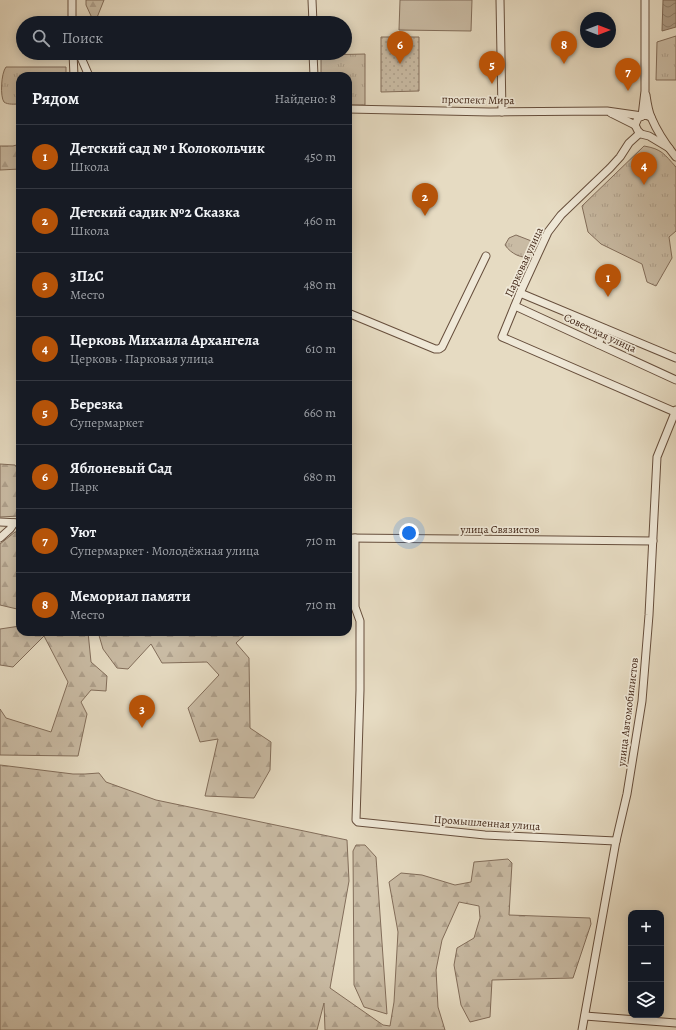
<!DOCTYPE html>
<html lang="ru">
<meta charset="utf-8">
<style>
body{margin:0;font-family:Alegreya,serif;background:#20242c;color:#f1f3f6}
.controls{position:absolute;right:12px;bottom:12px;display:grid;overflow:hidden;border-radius:8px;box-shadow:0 2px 10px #0003}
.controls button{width:36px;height:36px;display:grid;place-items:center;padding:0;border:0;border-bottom:1px solid #363941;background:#171b24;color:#f1f3f6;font:20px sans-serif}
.compass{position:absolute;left:580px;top:12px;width:36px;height:36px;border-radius:50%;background:#171b24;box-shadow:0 2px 10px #0003;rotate:90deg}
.you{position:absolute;left:409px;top:533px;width:14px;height:14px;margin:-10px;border:3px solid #fff;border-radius:50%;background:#1a73e8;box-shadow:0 0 0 6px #1a73e833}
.badge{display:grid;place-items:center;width:26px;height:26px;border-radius:50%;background:#b45309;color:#fff;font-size:13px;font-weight:700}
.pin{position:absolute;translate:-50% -33px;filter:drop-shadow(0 1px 2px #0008)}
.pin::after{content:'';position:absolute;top:21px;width:14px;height:12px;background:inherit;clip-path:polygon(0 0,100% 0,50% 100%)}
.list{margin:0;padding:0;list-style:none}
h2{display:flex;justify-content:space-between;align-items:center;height:52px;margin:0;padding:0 16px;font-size:17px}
h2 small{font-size:13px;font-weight:400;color:#9ea1a6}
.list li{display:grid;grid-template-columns:26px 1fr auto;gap:12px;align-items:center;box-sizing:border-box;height:64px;padding:0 16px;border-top:1px solid #363941}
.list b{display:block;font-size:15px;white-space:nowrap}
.list p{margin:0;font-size:13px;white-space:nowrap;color:#9ea1a6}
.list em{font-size:13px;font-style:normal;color:#9ea1a6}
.icon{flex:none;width:22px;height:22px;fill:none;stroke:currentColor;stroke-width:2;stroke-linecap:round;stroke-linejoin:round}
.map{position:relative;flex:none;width:676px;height:1030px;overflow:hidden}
.search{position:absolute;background:#171b24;box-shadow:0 2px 10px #0003;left:16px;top:16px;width:336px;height:44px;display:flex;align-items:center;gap:10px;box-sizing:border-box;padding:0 14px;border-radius:22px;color:#9ea1a6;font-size:15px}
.panel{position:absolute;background:#171b24;box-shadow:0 2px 10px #0003;left:16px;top:72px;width:336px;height:564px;border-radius:12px}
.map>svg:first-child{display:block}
.grass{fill:url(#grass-tufts);stroke:#826d5a}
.forest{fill:url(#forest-firs);stroke:#826d5a}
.garden{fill:url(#garden-dots);stroke:#826d5a}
.pitch{fill:#c9bba4;stroke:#826d5a}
.water{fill:url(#water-waves);stroke:#7f6956}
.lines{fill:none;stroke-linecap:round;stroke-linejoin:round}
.minor-casing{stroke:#664e3c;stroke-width:9}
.minor{stroke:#efe8d7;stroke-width:7}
.labels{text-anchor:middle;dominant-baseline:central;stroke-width:3.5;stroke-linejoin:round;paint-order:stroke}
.street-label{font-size:11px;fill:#3b1f10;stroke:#efe8d7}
</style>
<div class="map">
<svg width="676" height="1030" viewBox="0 0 676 1030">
<defs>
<pattern id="grass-tufts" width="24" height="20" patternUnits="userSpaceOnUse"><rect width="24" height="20" fill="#c9bba4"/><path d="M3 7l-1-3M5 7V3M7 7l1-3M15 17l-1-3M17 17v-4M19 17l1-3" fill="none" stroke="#aea08c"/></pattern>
<pattern id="forest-firs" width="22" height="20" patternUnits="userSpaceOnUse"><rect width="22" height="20" fill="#c9bba4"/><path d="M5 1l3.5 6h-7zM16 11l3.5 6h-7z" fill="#aea08c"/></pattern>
<pattern id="garden-dots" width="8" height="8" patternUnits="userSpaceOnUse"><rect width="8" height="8" fill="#c9bba4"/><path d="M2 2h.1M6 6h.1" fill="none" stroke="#aea08c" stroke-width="1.8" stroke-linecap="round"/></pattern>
<pattern id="water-waves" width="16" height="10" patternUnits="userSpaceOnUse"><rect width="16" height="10" fill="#ac9b85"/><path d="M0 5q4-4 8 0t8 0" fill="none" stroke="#8d7e6b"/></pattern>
</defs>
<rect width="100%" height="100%" fill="#e6dbc2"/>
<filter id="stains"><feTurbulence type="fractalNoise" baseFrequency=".005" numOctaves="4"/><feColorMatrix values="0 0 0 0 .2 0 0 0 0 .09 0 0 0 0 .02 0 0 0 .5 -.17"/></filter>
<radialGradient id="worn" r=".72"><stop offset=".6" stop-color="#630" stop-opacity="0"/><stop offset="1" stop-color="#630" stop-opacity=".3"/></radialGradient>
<g class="grass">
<polygon points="676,36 676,80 656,80 657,42"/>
<polygon points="365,54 365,105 348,105 348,76 321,76 321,55"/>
<path d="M6 67H66V76H20V104C15 104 8 105 4 102 0 97 1 73 6 67Z"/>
<path d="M644 146C662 149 664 154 676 167V231L669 237 672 258 656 286 647 282 642 264 601 244 588 232 582 206Z"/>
<path d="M516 235 534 242 535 250 532 257C522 259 511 254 505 245L509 238Z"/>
</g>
<g class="forest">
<polygon points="86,0 104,0 96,20 92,18 86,5"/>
<polygon points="20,144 20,169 0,170 0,146 13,146"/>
<polygon points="0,464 15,465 19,471 20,513 19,516 0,517"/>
<polygon points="20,531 20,616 17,609 0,605 0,544 15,532"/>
<polygon points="20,626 20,632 88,632 91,662 107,676 106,691 91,690 81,702 87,714 78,756 0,755 0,709 6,718 51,732 68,682 44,636 13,667 0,665 0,629"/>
<polygon points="98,632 234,632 234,633 248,632 236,643 249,658 250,728 271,742 270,770 254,798 205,796 218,739 200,742 188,708 219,675 207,662 162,663 151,644 128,669 117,668 103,649"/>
<polygon points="0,765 73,774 85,774 99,773 106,782 156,800 347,840 349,881 330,988 383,1025 390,1026 394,1002 398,932 389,882 401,873 422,875 455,885 471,882 474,862 508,859 512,863 509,915 590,918 591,924 573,978 492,980 490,1017 470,1022 461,1005 454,965 457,948 474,938 480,918 479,906 459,902 442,940 436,970 438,1007 445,1030 325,1030 324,1003 317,1030 0,1030"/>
<polygon points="356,845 365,845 376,857 387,1014 364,1007 354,985 353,851"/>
</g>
<polygon class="garden" points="381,37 419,37 419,91 381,92"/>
<polygon class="pitch" points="400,0 472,0 471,31 399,30"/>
<polygon class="water" points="663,0 676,0 676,27 662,31"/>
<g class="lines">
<defs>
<g id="minor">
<polyline points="72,0 72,23"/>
<polyline points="312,0 313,23"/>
<polyline points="500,0 502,112"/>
<polyline points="73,53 74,76"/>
<polyline points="79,53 89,76"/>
<polyline points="313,53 314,76"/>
<path d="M646 95C647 102 648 110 651 117 657 131 666 145 676 157"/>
<polyline points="348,109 490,112 607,111 642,116 645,115 651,117"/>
<polyline points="611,113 635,125"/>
<polyline points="642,116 645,91 645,0"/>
<polyline points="642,116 638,118 635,125 638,131 641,134 649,136 669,148"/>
<polyline points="640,133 629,143 620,157 610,168 561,215 548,232 520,293 502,337 675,412"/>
<polyline points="520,293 676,358"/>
<polyline points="515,306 676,380"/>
<polyline points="348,313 435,349 439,349 442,347 486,256"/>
<polyline points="598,344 605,329"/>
<polyline points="0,522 20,523"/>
<polyline points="0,538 10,529 14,523"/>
<polyline points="348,538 653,541"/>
<polyline points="355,538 355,607 360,621 360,690 356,820 358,822 485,835 616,841"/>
<polyline points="585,1016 676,1023"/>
<polyline points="582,1030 616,841 627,794 642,701 649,615 657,457 676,410"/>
</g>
</defs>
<use href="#minor" class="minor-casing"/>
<use href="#minor" class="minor"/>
</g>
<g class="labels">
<g class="street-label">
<text transform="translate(478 100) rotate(1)">проспект Мира</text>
<text transform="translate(524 262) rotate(-65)">Парковая улица</text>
<text transform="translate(600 333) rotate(25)">Советская улица</text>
<text x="500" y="529">улица Связистов</text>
<text transform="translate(628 712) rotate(-83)">улица Автомобилистов</text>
<text transform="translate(487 823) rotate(4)">Промышленная улица</text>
</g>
</g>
<rect width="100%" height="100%" filter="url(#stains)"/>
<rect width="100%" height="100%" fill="url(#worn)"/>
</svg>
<div class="controls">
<button>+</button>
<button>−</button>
<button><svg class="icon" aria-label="layers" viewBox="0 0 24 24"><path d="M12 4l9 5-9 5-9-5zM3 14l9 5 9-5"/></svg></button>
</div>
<svg class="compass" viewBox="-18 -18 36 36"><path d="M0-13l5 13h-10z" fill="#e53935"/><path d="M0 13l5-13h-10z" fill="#9ea1a6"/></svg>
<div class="you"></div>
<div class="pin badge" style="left:608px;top:297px">1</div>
<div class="pin badge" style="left:425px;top:216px">2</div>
<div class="pin badge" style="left:142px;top:728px">3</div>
<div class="pin badge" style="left:644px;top:185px">4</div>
<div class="pin badge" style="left:492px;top:84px">5</div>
<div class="pin badge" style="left:400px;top:64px">6</div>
<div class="pin badge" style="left:628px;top:91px">7</div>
<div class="pin badge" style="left:564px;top:64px">8</div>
<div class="search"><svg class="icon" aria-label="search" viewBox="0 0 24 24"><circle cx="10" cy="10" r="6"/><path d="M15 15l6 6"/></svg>Поиск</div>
<section class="panel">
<h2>Рядом<small>Найдено: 8</small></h2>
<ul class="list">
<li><span class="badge">1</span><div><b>Детский сад № 1 Колокольчик</b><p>Школа</p></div><em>450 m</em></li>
<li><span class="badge">2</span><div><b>Детский садик №2 Сказка</b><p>Школа</p></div><em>460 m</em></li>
<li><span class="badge">3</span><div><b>3П2С</b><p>Место</p></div><em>480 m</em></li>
<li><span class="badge">4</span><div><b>Церковь Михаила Архангела</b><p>Церковь · Парковая улица</p></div><em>610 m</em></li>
<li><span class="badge">5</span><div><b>Березка</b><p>Супермаркет</p></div><em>660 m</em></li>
<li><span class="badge">6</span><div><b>Яблоневый Сад</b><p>Парк</p></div><em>680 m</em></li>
<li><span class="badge">7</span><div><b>Уют</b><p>Супермаркет · Молодёжная улица</p></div><em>710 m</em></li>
<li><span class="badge">8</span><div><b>Мемориал памяти</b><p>Место</p></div><em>710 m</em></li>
</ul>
</section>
</div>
